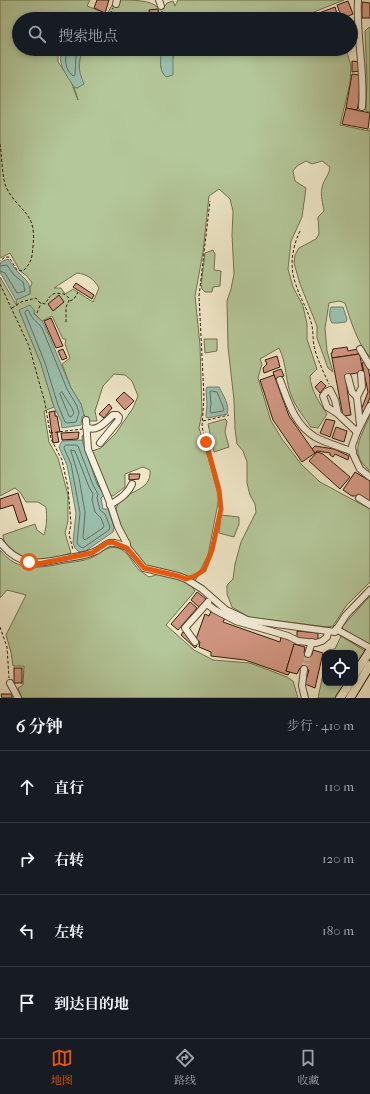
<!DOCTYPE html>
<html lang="zh">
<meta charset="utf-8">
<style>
body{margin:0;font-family:"IM FELL French Canon","Noto Serif SC",serif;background:#20242c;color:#f1f3f6}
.controls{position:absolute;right:12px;bottom:12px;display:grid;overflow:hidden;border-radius:8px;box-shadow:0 2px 6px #0003}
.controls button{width:36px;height:36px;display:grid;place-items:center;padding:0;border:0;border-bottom:1px solid #363941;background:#171b24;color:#f1f3f6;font:20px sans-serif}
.stop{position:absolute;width:12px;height:12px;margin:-9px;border:3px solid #ea580c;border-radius:50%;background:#fff}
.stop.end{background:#ea580c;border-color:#fff;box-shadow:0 1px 4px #0008}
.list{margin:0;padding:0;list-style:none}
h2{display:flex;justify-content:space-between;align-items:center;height:52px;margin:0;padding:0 16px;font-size:17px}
h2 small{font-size:13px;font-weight:400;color:#9ea1a6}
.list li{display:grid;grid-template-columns:26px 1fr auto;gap:12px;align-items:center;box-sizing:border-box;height:72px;padding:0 16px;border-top:1px solid #363941}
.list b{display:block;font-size:15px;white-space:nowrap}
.list em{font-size:13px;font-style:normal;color:#9ea1a6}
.icon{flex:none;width:22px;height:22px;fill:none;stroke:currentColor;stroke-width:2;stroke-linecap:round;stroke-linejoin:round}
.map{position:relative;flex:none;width:370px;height:698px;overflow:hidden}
.search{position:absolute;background:#171b24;box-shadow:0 2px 6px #0003;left:12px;right:12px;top:12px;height:44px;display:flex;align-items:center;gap:10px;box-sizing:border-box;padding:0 14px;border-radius:22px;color:#9ea1a6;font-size:15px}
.sheet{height:340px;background:#171b24}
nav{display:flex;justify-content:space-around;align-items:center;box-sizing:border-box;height:56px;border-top:1px solid #363941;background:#171b24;font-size:11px;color:#9ea1a6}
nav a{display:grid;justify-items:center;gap:2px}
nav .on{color:#ea580c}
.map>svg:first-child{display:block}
.green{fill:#b4c79a;stroke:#727050;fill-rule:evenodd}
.water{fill:#9bc1b0;stroke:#707e6c}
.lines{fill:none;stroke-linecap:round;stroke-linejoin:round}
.shore{stroke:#666e5a;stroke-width:1}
.building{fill:#d49885;stroke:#301a05}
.minor-tunnel{stroke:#c9bea1;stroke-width:6;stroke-dasharray:6 3;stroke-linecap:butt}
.minor-casing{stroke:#604d36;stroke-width:8}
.major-casing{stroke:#301a05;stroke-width:10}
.path{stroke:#301a05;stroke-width:1;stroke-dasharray:3 2;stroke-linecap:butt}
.minor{stroke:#f5efdb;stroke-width:6}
.major{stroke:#efe7c8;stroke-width:8}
.route{stroke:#ea580c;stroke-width:5}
</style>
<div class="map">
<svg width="370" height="698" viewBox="0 0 370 698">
<rect width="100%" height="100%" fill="#efe7c8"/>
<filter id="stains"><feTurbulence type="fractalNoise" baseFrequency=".005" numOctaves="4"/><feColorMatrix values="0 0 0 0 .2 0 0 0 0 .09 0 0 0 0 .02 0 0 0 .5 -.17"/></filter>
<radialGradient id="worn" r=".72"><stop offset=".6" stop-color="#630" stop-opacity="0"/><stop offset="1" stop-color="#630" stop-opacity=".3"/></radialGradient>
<g class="green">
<path d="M0 0H90L87 6 107 14 112 5 117 6 121 0C131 0 151 0 157 7L165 6 167 3 173 1 175 6 178 0H344L314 12 317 19H79L78 18 77 19H19V49H59L58 51V62L70 79 78 100 74 87 78 88 80 57 84 49H162C160 58 159 71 166 77L173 57V49H346L351 66 350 83 340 125 369 131 370 129V357C358 345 350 319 345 303L339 301 329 303 325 328 327 351 333 372 328 368 317 338V326L300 284 294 263 295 255 299 248 316 239 319 234 318 217 324 211C323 204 320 195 322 188 323 180 329 176 330 167L322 161 312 164 306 161 297 166 293 171 295 181 306 188 302 217 291 241 288 269 293 287 303 306 307 324V339L317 369 310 376C311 391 319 402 327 414L318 428 311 427C304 417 296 408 292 397 285 382 287 363 279 348L260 359 262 364 258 378 271 421 282 439 301 464 320 482 370 509V582L346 606 333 626 327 627 263 619 254 620 232 607 227 594V585L233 579 235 564 241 542 256 512 255 504 250 495 247 483V462L243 451 237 444 235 429 234 400 228 347 227 301 231 289 234 274 232 235 233 211 230 199 219 189 209 196 203 252 195 296 200 345 202 413 199 428 210 464 219 498 208 555 192 587 195 591 166 625 194 650 213 660 250 663 287 677 293 681 298 698H22L18 688 23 685 24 666H13L11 652 6 635 26 595 7 590 0 598V550C18 573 40 568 65 563 74 562 85 561 93 557 101 553 107 545 118 548 128 551 132 563 139 570 142 572 146 575 149 577L156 575C146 566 135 556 129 544 127 539 126 534 123 530 119 521 113 513 118 504 126 490 152 492 150 470L143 467 125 474V487L113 496 104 495C94 480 82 454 82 436L87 433 92 451 101 448 116 433 133 408 138 396 132 381 125 375 114 374 103 386 95 411 97 421H90L84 415 81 404 71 388 62 364 70 358 65 344 66 339H63L52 316 42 321 34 313V310H19L41 364 54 407 44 411 49 442 58 458 68 495V521L65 533 71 553C60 556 48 561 37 561 24 561 3 549 3 535L35 524 37 530 44 535C47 525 47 517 46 507L38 502H26L20 492 15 488 0 496V277L17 306 16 300 30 294V288L32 283 27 276 20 271 10 253 0 258ZM77 273C87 274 94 279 99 288L93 302 73 289 65 294 61 288H54Z"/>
<polygon points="369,27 370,28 370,112 366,111 367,79 365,31"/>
<polygon points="213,250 215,254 214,270 221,271 220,286 213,287 212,292 205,292 202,289 201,285 205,253"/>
<polygon points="204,339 217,339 217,351 205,353"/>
<path d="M370 415V471C347 452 362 437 370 415Z"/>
<polygon points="225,419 227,421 225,432 229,447 214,452 208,424"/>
<polygon points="221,515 239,517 239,524 234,537 219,533"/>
<polygon points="370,596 370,644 369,644 343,630 342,627"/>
<polygon points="341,636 365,651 355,668 355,653 328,653 328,650 335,649"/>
<polygon points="325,665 325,683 345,683 336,698 318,698"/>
</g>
<g class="water">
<path d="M64 49H84C77 62 78 70 84 84L77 88 74 87C68 77 54 61 64 49Z"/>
<path d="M162 49H173V75L166 77C159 71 160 58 162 49Z"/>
<path d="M8 259C11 263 14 268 18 272 26 281 30 280 30 294L16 300 0 272V265L1 262Z"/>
<polygon points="30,305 34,310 34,314 42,321 45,326 71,388 81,404 84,415 82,417 81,425 62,428 61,421 54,407 41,364 19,310"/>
<path d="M331 307H343L347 319 346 322 337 323H332C329 318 329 312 331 307Z"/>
<path d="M207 387H219C223 395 230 405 227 414L208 418 206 417 207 404 206 390Z"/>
<polygon points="82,440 97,484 104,495 101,498 103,509 108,509 114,527 113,532 84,552 79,552 75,548 73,543 76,513 70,480 67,465 59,447 62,441"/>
</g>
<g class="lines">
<g class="shore">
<path d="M67 49C65 60 64 68 73 76L75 75 76 56 80 49"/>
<polyline points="0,266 7,265 14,275 23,282 25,291 17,293 5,273 0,271"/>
<path d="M27 310 29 311C31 319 38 322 42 328L67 389 77 406 79 413 76 422 67 423 65 422 58 405 45 363 25 313Z"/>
<polygon points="212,391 217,392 224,409 223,411 211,413 210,411 211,404 210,392"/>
<polygon points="62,392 72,408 74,413 71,417 69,416 60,394"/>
<polygon points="66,445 77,445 78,446 93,485 98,494 97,498 100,510 105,514 110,527 109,530 83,548 79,546 77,543 80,513 71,464 64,448"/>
<polygon points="71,450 75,451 89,487 93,494 92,500 95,512 101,518 104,526 103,528 85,540 83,538 85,512 79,478"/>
</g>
</g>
<g class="building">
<polygon points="97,0 109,0 105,13 94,8"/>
<polygon points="348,1 353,14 342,19 337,5"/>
<polygon points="362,2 370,3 370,18 362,18"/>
<polygon points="335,7 338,17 333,19 321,19 319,13"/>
<polygon points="158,9 159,19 150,19 149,10"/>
<polygon points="355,21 357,39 351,41 351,22"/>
<polygon points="352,61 360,62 360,71 352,72"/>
<polygon points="352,74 360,75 359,101 357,110 346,108"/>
<polygon points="346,108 370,113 368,129 342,124"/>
<polygon points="76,283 94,295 92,299 73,287"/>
<polygon points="59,295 64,302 53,311 48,304"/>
<polygon points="51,318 63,346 56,348 44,321"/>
<polygon points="347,347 348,351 358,349 359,354 332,358 331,353 332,353 333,349"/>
<polygon points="63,349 67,358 62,360 58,351"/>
<polygon points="359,354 360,356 363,372 345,375 351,415 343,416 332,358"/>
<polygon points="277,356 280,367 264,373 263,368 267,364 265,360"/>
<polygon points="365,362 368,367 370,378 370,397 364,412 361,410 368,392 362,363"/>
<polygon points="281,369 284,376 275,379 273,372"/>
<polygon points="274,375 289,416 315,453 302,462 273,420 260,380"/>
<polygon points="321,381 326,386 320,393 315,387"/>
<polygon points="124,392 134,401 125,410 116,400"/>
<polygon points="109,404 112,408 104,418 99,414"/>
<polygon points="55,411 55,416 57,416 60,432 57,432 59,442 53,443 49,412"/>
<polygon points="326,419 335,421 330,437 320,433"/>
<polygon points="336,427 347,431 344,442 332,438"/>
<polygon points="79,432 78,439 62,440 61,433"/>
<polygon points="315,446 334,449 349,456 348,460 335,454 333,457 330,455 330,453 317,451 315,453 312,449"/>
<polygon points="317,452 323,454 350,477 340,489 309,461"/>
<polygon points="355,472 370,481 370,502 358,494 357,496 352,496 343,490"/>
<polygon points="129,474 140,474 139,479 129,480"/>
<polygon points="18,493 27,520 19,523 13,505 0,509 0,499"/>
<polygon points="197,592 206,599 199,607 191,600"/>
<polygon points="190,602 197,608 178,630 171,624"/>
<polygon points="211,611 225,618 223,622 280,642 281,637 295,642 286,671 290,672 288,675 245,660 211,656 211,652 199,647 200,642 196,639 205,614 209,616"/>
<polygon points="297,631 318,633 318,640 297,639"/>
<polygon points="183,632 197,646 195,648 181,635"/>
<polygon points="294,644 305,647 304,653 312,655 313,650 323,653 315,688 305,684 309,670 300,668 297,674 286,671"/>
<rect x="14" y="668" width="8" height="15"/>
<polygon points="1,694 12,694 12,698 2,698"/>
</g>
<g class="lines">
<polyline class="minor-tunnel" points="304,669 308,654"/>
<defs>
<g id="minor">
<polyline points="159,0 161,6"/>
<path d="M358 0C356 36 365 71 362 107"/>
<polyline points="116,4 117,0"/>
<polyline points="360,349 370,366"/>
<polyline points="348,377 352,392 357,397 360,425"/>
<path d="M280 380C288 401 294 424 315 437 326 443 341 447 353 452"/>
<polyline points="357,397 362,387 361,374"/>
<polyline points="370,406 357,432 352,446 353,454 360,469 370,477"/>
<polyline points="338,414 327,407 323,396 326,392 330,390 335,400 338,414 357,432"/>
<polyline points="86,420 88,449 109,500 118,527 127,544 127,547 144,568 178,576 186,579 202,589 226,610 237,615 247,620 335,632 346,615 370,590"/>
<path d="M86 427C97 433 105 422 113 415H117L119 417 118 421 100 443"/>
<polyline points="359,498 370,505"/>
<path d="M110 505C119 499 128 494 132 484"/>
<path d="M0 542C20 568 38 564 67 558 75 557 83 556 91 553 110 547 102 537 127 547"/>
<polyline points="207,604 215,610 236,621 288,636 298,641 316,643 322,641 327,637 328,631"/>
<polyline points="336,629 370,648"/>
<polyline points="195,642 185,628 208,602"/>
<polyline points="308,654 312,642"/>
<polyline points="304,669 302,686 305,698"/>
<polyline points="10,683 18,698"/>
</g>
<g id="major">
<polyline points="355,674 370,651"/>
<polyline points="340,698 350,683"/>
<polyline points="350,698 370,665"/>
</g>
</defs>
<use href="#minor" class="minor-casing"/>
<use href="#major" class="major-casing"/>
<g class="path">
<polyline points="162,11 162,15 165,19"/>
<polyline points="87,19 91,17 109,16 113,8"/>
<path d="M0 144C2 155 2 178 6 187 19 213 37 211 33 246 32 258 32 262 23 271L17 270 9 257H5L0 261"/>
<path d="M300 231C292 248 289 267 296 285 300 298 307 308 311 322 314 331 312 340 315 350 318 361 324 373 329 384"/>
<polyline points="0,284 29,346 45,403 51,439 62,460 68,488 71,524 69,534 73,550"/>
<polyline points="70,301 74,299 78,292"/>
<path d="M12 308 21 302 36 298 39 302 45 304C51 294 52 292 64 294L69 298V301L66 307V324"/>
<polyline points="37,313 41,303"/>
<polyline points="203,421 229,415"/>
<polyline points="50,433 82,429"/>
<polyline points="195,577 203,570 212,550 221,509 219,490 202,427 204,397 199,296 210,201"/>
<polyline points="0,627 7,647 9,678"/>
</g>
<use href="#minor" class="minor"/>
<use href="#major" class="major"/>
</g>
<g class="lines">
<polyline class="route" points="29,562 38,564 92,553 107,543 112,542 127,548 144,568 178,576 186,579 195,576 204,570 212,550 221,509 219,490 206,442"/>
</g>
<rect width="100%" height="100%" filter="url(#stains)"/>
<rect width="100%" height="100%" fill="url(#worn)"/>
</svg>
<div class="controls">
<button><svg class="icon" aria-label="locate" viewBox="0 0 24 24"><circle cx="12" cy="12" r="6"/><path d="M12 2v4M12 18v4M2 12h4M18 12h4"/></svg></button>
</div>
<div class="stop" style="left:29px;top:562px"></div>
<div class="stop end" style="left:206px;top:442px"></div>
<div class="search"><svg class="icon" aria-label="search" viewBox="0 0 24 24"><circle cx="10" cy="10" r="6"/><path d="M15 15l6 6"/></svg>搜索地点</div>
</div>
<section class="sheet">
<h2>6 分钟<small>步行 · 410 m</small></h2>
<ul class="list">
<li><svg class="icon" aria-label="ahead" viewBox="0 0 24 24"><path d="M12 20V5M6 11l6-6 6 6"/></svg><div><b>直行</b></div><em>110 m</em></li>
<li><svg class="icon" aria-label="right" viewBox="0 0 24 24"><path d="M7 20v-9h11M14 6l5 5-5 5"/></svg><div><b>右转</b></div><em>120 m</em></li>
<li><svg class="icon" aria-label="left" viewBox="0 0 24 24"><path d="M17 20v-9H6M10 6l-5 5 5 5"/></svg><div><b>左转</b></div><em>180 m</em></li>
<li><svg class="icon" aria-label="arrive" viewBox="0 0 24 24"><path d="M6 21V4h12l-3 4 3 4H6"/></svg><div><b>到达目的地</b></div></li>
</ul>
</section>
<nav>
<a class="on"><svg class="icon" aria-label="map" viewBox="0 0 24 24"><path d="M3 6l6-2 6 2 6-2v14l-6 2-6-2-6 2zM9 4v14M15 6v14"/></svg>地图</a>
<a><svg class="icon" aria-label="directions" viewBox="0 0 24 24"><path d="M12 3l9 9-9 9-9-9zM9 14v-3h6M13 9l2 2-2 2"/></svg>路线</a>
<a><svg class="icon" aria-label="saved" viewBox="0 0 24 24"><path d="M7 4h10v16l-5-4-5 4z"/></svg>收藏</a>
</nav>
